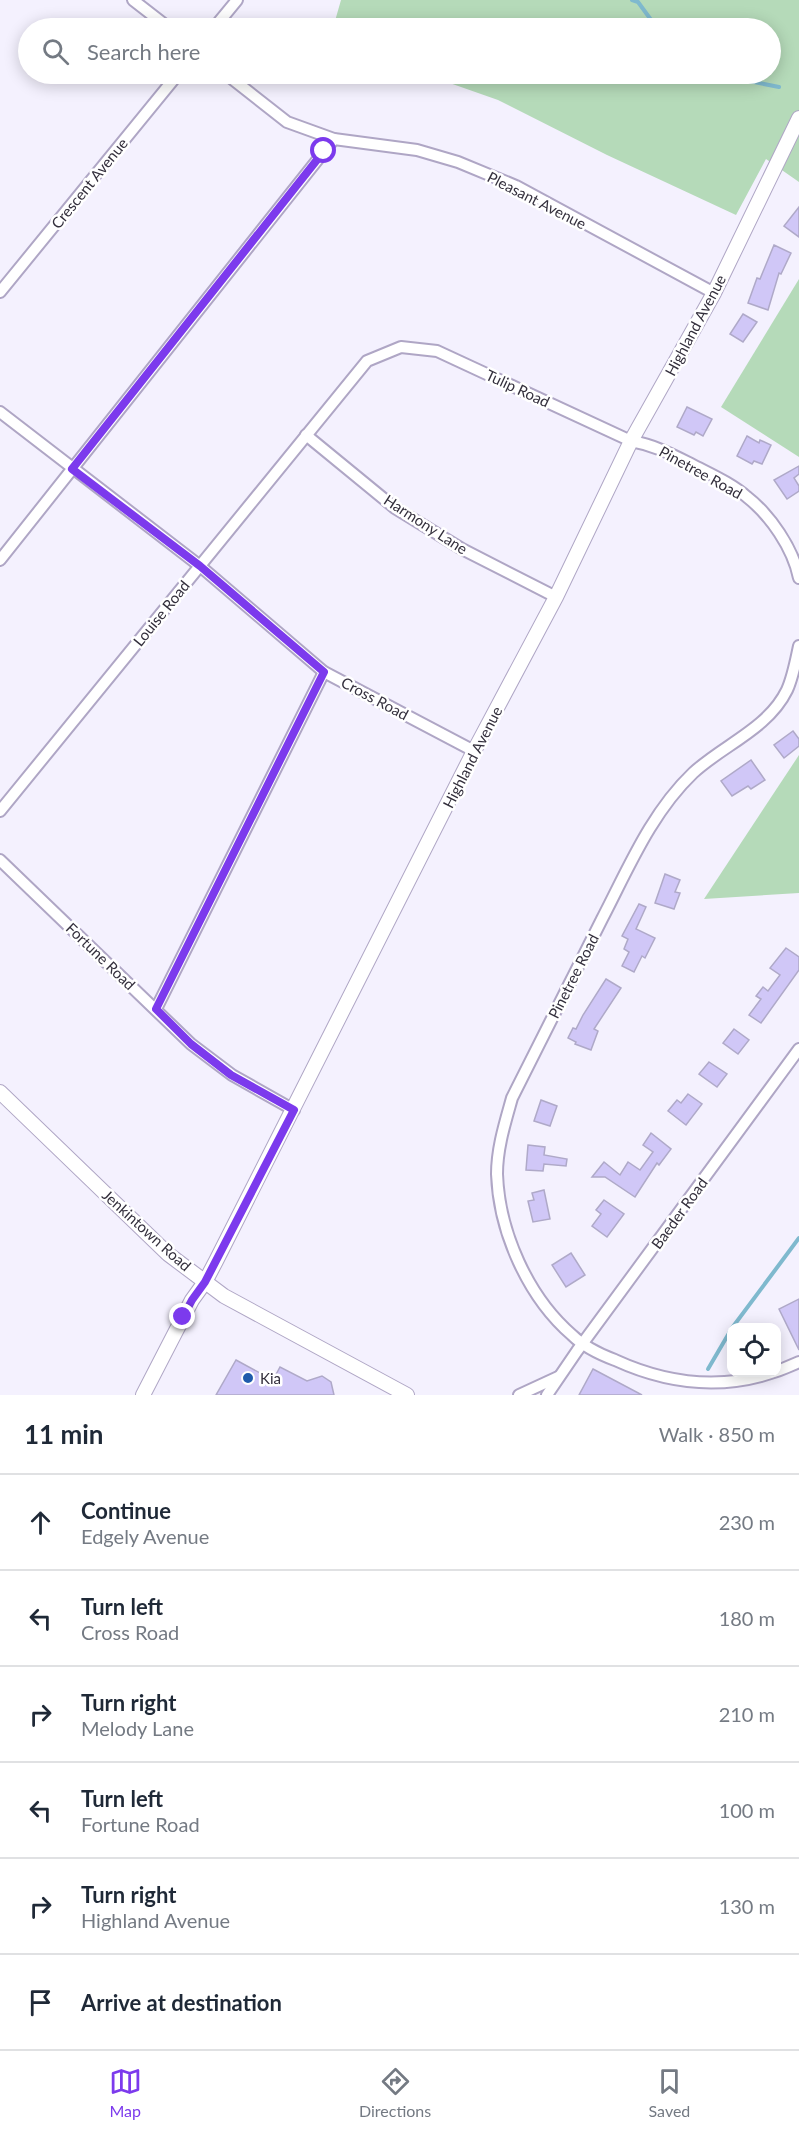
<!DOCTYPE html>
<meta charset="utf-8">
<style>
body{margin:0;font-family:Lato,sans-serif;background:#f6f6f7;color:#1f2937}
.controls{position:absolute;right:18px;bottom:18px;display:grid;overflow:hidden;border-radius:12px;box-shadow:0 3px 15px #0003}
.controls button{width:54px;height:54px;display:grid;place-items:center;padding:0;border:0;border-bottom:2px solid #e0e1e3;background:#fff;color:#1f2937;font:30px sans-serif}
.stop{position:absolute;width:18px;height:18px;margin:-14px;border:4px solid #7c3aed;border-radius:50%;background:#fff}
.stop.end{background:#7c3aed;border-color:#fff;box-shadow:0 2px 6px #0008}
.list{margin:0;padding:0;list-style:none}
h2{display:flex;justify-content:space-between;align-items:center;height:78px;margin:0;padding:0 24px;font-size:26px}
h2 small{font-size:20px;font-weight:400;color:#747a83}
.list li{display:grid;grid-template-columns:39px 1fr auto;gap:18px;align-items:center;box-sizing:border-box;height:96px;padding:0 24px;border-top:2px solid #e0e1e3}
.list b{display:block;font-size:22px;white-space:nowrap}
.list p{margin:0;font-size:20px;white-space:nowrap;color:#747a83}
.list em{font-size:20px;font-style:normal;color:#747a83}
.icon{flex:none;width:33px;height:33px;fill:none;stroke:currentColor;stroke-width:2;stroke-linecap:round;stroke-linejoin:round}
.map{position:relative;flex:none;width:799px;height:1395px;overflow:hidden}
.search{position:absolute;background:#fff;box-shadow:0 3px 15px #0003;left:18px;right:18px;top:18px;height:66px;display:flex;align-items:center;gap:15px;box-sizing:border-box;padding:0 21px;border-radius:33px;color:#747a83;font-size:22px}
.sheet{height:654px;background:#fff}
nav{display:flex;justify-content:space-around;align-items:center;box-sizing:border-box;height:84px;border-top:2px solid #e0e1e3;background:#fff;font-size:16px;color:#747a83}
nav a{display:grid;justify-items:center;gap:3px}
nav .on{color:#7c3aed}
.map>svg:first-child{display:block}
.green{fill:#b5dab9}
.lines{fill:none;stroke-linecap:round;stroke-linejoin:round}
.stream{stroke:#7fb9ce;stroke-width:4}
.building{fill:#d0c7f7;stroke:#afa9c8;stroke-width:1.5}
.minor-casing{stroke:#afa6c5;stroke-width:14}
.tertiary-casing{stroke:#afa6c5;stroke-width:16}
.minor{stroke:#fff;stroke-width:10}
.tertiary{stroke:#fff;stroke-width:14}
.route{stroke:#7c3aed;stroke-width:8}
.poi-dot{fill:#1f5bac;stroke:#fff;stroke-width:2}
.labels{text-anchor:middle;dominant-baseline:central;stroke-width:5;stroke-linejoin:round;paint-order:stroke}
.street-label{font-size:15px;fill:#332f3c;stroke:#fff}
.poi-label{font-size:15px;fill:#332f3c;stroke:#fff;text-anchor:start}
</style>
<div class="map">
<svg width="799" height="1395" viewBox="0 0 799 1395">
<rect width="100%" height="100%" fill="#f4f1fe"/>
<g class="green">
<polygon points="341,0 799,0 799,182 766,159 736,215 607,155 498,100 424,74 770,74 770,28 333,28"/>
<polygon points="799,279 799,457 721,407"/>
<polygon points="799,755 799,893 704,899"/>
</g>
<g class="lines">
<g class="stream">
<polyline points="632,0 638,2 657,28"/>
<polyline points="713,74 779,87"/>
<polyline points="732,1328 799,1238"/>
<polyline points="708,1369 732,1328"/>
</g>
</g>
<g class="building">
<polygon points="799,207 799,237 784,226"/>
<polygon points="774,245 791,253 781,274 779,273 768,310 748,303 757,278 760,279"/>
<polygon points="743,314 757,322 743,342 730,334"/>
<polygon points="687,407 712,419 703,436 696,432 694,435 677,427"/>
<polygon points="747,436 759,443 760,440 771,445 762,464 754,461 752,464 737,456"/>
<polygon points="799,466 799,474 794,478 799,486 799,491 787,499 774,480"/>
<polygon points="793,731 799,739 799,746 784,758 774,745"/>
<polygon points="751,760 765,780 751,789 748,786 732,796 721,781"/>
<polygon points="665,874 680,880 675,892 680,893 674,909 655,903"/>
<polygon points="639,904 646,907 636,929 655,938 645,958 642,956 634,972 622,966 629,952 624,949 628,939 622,936"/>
<polygon points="786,948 799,957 799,970 761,1023 749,1015 761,999 756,996 763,987 768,991 780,975 770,968"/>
<polygon points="606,979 621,988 594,1029 598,1031 591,1050 575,1044 576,1042 568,1038 573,1028 576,1029 583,1015"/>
<polygon points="734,1029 749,1040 738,1054 723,1043"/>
<polygon points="709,1062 727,1074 717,1087 699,1074"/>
<polygon points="688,1094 702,1104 686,1125 668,1111 677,1100 681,1103"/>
<polygon points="541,1100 557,1106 550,1126 534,1121"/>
<polygon points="651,1133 671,1149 659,1165 657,1163 635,1197 605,1177 592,1177 604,1162 620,1175 628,1162 640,1170 653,1152 643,1145"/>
<polygon points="528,1145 545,1147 544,1155 567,1159 566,1166 544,1164 543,1171 526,1170"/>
<polygon points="544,1190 550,1219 533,1222 528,1201 534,1200 532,1193"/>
<polygon points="604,1200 624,1214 607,1237 592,1226 601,1214 596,1210"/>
<polygon points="571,1253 585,1275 566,1287 552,1265"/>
<polygon points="799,1299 799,1350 779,1309"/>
<polygon points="236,1360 273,1380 280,1367 307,1381 322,1376 331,1382 334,1395 216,1395"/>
<polygon points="593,1369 642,1395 579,1395"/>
</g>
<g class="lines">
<defs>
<g id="minor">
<polyline points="133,0 169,28"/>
<polyline points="214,28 237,0"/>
<polyline points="226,74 287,122 334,139 417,150 458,162 516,186 714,293"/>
<polyline points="0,292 178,74"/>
<polyline points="0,412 200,566 324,672 474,751"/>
<polyline points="306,435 395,508 462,549 556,597"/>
<polyline points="0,560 334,139"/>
<path d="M799 646C796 660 793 677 787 690 768 729 723 745 693 773 651 813 628 869 602 919 572 979 542 1039 512 1098 505 1123 497 1148 497 1174 499 1232 528 1297 572 1335 584 1347 599 1354 615 1360 676 1388 738 1391 799 1362"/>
<path d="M0 811 367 361 401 347 437 351 631 441C654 445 671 454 691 464 710 474 731 483 747 497 770 515 793 548 799 578"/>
<polyline points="0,860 191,1044 232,1075 294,1110"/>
<polyline points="156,1009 324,672"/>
<polyline points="519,1395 558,1377"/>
<polyline points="547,1395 577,1351 799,1049"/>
</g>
<g id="tertiary">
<polyline points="0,1092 168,1254 224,1296 407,1395"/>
<polyline points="143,1395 192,1300 205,1282 216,1261 474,751 556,597 631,441 714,293 799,118"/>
</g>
</defs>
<use href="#minor" class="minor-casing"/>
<use href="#tertiary" class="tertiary-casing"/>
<use href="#minor" class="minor"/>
<use href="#tertiary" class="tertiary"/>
</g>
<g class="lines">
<polyline class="route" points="183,1317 192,1300 205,1282 294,1110 231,1075 191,1044 156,1009 324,672 200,566 72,469 324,151"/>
</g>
<circle class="poi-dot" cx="248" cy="1378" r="6"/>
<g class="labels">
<g class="street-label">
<text transform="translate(89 183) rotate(-51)">Crescent Avenue</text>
<text transform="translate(537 200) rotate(27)">Pleasant Avenue</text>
<text transform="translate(695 325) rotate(-62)">Highland Avenue</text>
<text transform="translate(518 388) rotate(25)">Tulip Road</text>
<text transform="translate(701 472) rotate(29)">Pinetree Road</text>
<text transform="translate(426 524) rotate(33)">Harmony Lane</text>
<text transform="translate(161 613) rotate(-51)">Louise Road</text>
<text transform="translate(375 698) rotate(28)">Cross Road</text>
<text transform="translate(472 757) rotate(-63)">Highland Avenue</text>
<text transform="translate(101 956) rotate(44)">Fortune Road</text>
<text transform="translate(573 976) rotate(-63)">Pinetree Road</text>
<text transform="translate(679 1213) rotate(-54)">Baeder Road</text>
<text transform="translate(147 1230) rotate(42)">Jenkintown Road</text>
</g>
<g class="poi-label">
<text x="260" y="1378">Kia</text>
</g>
</g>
</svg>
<div class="controls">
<button><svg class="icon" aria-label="locate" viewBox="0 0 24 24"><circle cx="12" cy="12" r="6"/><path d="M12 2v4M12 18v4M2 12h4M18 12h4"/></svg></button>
</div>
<div class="stop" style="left:324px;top:151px"></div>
<div class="stop end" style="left:183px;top:1317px"></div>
<div class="search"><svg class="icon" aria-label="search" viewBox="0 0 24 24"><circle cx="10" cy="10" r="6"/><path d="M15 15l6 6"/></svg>Search here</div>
</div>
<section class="sheet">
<h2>11 min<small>Walk · 850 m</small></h2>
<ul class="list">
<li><svg class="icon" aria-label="ahead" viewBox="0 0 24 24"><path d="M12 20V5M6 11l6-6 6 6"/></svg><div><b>Continue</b><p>Edgely Avenue</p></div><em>230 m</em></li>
<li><svg class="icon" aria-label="left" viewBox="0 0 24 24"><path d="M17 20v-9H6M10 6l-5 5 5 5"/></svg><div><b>Turn left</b><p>Cross Road</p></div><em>180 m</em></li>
<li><svg class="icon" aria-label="right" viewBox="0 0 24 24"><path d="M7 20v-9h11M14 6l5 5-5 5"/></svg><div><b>Turn right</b><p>Melody Lane</p></div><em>210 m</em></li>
<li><svg class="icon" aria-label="left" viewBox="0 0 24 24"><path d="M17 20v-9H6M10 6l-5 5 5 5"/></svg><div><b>Turn left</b><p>Fortune Road</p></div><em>100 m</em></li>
<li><svg class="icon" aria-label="right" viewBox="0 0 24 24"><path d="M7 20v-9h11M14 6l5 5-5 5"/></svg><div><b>Turn right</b><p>Highland Avenue</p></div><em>130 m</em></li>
<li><svg class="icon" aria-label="arrive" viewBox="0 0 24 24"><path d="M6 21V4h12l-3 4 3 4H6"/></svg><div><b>Arrive at destination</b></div></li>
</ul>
</section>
<nav>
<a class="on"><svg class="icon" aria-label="map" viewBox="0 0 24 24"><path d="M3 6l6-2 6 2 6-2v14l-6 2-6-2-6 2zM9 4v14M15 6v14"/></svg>Map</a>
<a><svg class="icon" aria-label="directions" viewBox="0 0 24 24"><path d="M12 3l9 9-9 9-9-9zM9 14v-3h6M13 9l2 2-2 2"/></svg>Directions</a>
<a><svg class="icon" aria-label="saved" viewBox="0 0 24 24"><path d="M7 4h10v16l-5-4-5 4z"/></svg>Saved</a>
</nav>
